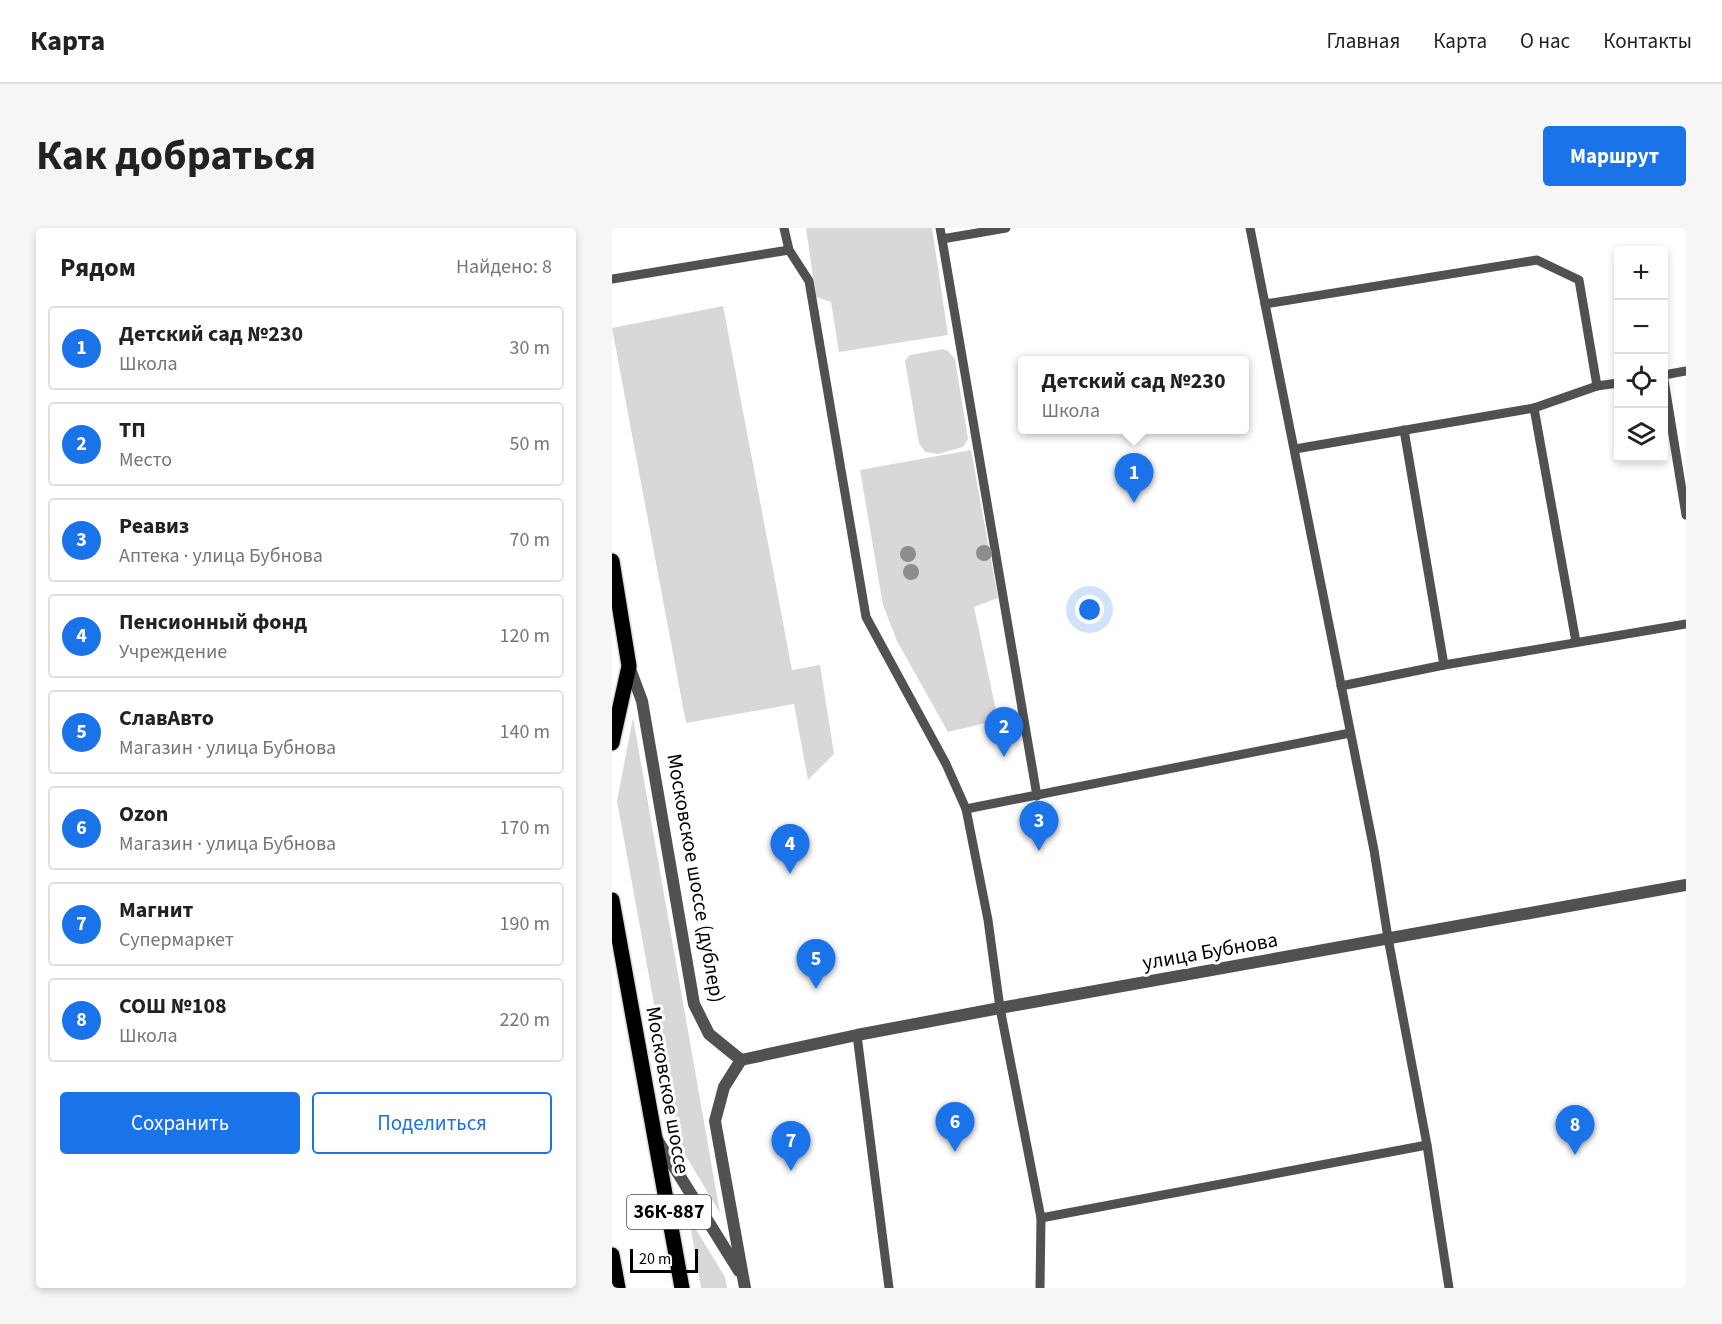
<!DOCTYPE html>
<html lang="ru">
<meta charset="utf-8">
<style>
body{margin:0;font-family:"Source Sans 3",sans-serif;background:#f6f6f6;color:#222}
.controls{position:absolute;right:18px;top:18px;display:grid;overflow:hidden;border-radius:6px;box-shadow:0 3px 9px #0003}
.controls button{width:54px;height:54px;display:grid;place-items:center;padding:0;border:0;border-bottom:2px solid #e0e0e0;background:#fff;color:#222;font:30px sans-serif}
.scale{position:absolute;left:18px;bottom:15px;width:68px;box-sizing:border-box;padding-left:6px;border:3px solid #000;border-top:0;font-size:16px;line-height:21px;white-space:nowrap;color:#000;-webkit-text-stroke:4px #fff;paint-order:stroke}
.you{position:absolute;left:478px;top:382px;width:21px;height:21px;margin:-15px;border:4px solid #fff;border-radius:50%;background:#1a73e8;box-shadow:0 0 0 9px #1a73e833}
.badge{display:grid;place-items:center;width:39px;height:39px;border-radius:50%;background:#1a73e8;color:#fff;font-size:20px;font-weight:700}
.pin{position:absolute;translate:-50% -50px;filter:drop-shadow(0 2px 3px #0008)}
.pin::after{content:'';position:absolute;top:32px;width:21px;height:18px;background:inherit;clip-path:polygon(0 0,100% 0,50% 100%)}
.popup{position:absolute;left:406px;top:128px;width:231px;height:78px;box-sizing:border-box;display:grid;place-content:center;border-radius:6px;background:#fff;filter:drop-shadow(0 2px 4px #0005);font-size:20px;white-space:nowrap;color:#767676}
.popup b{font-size:22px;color:#222}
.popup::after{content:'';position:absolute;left:50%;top:100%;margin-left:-12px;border:12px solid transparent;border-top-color:#fff}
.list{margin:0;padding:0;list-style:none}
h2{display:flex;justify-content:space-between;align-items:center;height:78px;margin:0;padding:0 24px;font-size:26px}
h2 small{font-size:20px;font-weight:400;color:#767676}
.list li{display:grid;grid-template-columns:39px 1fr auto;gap:18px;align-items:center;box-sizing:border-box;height:84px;margin:0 12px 12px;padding:0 12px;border:2px solid #e0e0e0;border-radius:6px}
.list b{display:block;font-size:22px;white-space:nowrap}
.list p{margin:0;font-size:20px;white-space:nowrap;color:#767676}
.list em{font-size:20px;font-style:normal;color:#767676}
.actions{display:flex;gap:12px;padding:18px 24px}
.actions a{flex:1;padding:14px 0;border:2px solid #1a73e8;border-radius:6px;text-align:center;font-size:21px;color:#1a73e8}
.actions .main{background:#1a73e8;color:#fff}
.icon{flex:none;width:33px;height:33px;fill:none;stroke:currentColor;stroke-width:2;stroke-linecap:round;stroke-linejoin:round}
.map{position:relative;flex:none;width:1074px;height:1060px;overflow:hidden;border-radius:6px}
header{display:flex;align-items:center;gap:36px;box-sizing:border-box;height:84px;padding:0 30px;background:#fff;border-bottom:2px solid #e0e0e0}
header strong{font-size:28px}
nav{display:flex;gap:33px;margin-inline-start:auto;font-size:21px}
.intro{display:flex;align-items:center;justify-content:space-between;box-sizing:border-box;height:144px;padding:0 36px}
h1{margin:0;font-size:42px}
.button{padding:15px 27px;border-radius:6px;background:#1a73e8;color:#fff;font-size:21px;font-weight:700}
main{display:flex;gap:36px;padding:0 36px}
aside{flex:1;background:#fff;border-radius:6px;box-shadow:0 3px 9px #0003}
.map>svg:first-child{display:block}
.green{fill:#d8d8d8}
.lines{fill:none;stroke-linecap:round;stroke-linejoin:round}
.primary-casing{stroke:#dbdbdb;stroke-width:18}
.service{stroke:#515151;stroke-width:9}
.minor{stroke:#515151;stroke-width:12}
.primary{stroke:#000;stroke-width:15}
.tree{fill:#8d8d8d}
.labels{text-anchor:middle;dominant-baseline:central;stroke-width:6;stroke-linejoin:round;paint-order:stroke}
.shield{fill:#fff;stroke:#4c4c4c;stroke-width:1.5}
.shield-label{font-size:20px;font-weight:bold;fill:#000}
.street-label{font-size:21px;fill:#000;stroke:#fff}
</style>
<header>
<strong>Карта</strong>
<nav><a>Главная</a><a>Карта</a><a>О нас</a><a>Контакты</a></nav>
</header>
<div class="intro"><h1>Как добраться</h1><a class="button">Маршрут</a></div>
<main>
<aside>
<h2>Рядом<small>Найдено: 8</small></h2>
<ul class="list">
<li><span class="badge">1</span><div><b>Детский сад №230</b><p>Школа</p></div><em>30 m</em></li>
<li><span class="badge">2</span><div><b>ТП</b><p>Место</p></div><em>50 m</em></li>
<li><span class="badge">3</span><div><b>Реавиз</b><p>Аптека · улица Бубнова</p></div><em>70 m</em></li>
<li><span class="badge">4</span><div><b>Пенсионный фонд</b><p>Учреждение</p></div><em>120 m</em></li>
<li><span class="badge">5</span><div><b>СлавАвто</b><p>Магазин · улица Бубнова</p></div><em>140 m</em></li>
<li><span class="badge">6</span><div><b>Ozon</b><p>Магазин · улица Бубнова</p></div><em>170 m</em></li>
<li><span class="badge">7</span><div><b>Магнит</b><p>Супермаркет</p></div><em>190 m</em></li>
<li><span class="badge">8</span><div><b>СОШ №108</b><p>Школа</p></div><em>220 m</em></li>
</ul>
<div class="actions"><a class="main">Сохранить</a><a>Поделиться</a></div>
</aside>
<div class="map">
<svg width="1074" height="1060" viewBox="0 0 1074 1060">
<rect width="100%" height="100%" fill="#fff"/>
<g class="green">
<polygon points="194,0 320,0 336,107 227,124 219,74 204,69"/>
<polygon points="111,78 180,442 208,437 222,526 196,552 182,476 74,495 0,100"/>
<polygon points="331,121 336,123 343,131 356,211 351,219 326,226 313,224 307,215 293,133 298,127"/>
<polygon points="359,222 386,370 362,379 386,492 336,504 285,413 271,377 248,242"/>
<polygon points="21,490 108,985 68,918 5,573"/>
<polygon points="77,990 113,1049 115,1060 89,1060"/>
</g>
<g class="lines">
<defs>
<g id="primary">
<polyline points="0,333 17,438 0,515"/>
<polyline points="0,672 70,1060"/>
<polyline points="0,1027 6,1060"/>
</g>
</defs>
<use href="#primary" class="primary-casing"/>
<g class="service">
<polyline points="172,0 177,22 197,53 254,389 334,536 354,581 376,692 388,780 429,990 428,1060"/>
<polyline points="328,0 330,11 394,0"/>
<polyline points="638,0 653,76 925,32 967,52 985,158 1006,155"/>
<polyline points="330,11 425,568"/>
<polyline points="0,51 177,22"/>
<polyline points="653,76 762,622 776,710 815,917 837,1060"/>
<polyline points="1052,147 1074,143"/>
<polyline points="1052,152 1074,287"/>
<polyline points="922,180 964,414"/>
<polyline points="792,202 832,437"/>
<polyline points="683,221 922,180 985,158"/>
<polyline points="729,458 832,437 1074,396"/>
<polyline points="354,581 738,505"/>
<polyline points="245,807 277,1060"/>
<polyline points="429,990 815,917"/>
</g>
<g class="minor">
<polyline points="17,438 30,473 82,776 97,806 129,832"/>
<polyline points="129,832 245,807 388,780 1074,657"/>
<polyline points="129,832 112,859 103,893 133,1060"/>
<polyline points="44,910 127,1043"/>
</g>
<use href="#primary" class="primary"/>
</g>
<g class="tree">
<circle cx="372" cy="325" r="8"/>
<circle cx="296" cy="326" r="8"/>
<circle cx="299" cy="344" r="8"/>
</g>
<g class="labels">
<rect class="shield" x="15" y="967" width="84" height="34" rx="4.5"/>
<g class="shield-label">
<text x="57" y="984">36К-887</text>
</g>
<g class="street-label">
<text transform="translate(84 650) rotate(80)">Московское шоссе (дублер)</text>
<text transform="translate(598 723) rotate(-10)">улица Бубнова</text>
<text transform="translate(56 862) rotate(80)">Московское шоссе</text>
</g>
</g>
</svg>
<div class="controls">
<button>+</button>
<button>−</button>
<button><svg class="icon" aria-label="locate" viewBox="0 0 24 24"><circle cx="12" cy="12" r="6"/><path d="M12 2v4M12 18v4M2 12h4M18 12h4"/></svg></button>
<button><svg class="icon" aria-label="layers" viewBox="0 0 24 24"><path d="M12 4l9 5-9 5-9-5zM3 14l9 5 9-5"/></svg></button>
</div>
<div class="scale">20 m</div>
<div class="you"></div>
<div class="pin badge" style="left:522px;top:275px">1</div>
<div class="popup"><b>Детский сад №230</b>Школа</div>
<div class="pin badge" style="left:392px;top:529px">2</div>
<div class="pin badge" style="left:427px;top:623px">3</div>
<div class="pin badge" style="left:178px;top:646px">4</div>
<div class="pin badge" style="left:204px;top:761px">5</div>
<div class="pin badge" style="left:343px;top:924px">6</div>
<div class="pin badge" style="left:179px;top:943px">7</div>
<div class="pin badge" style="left:963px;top:927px">8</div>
</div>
</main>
